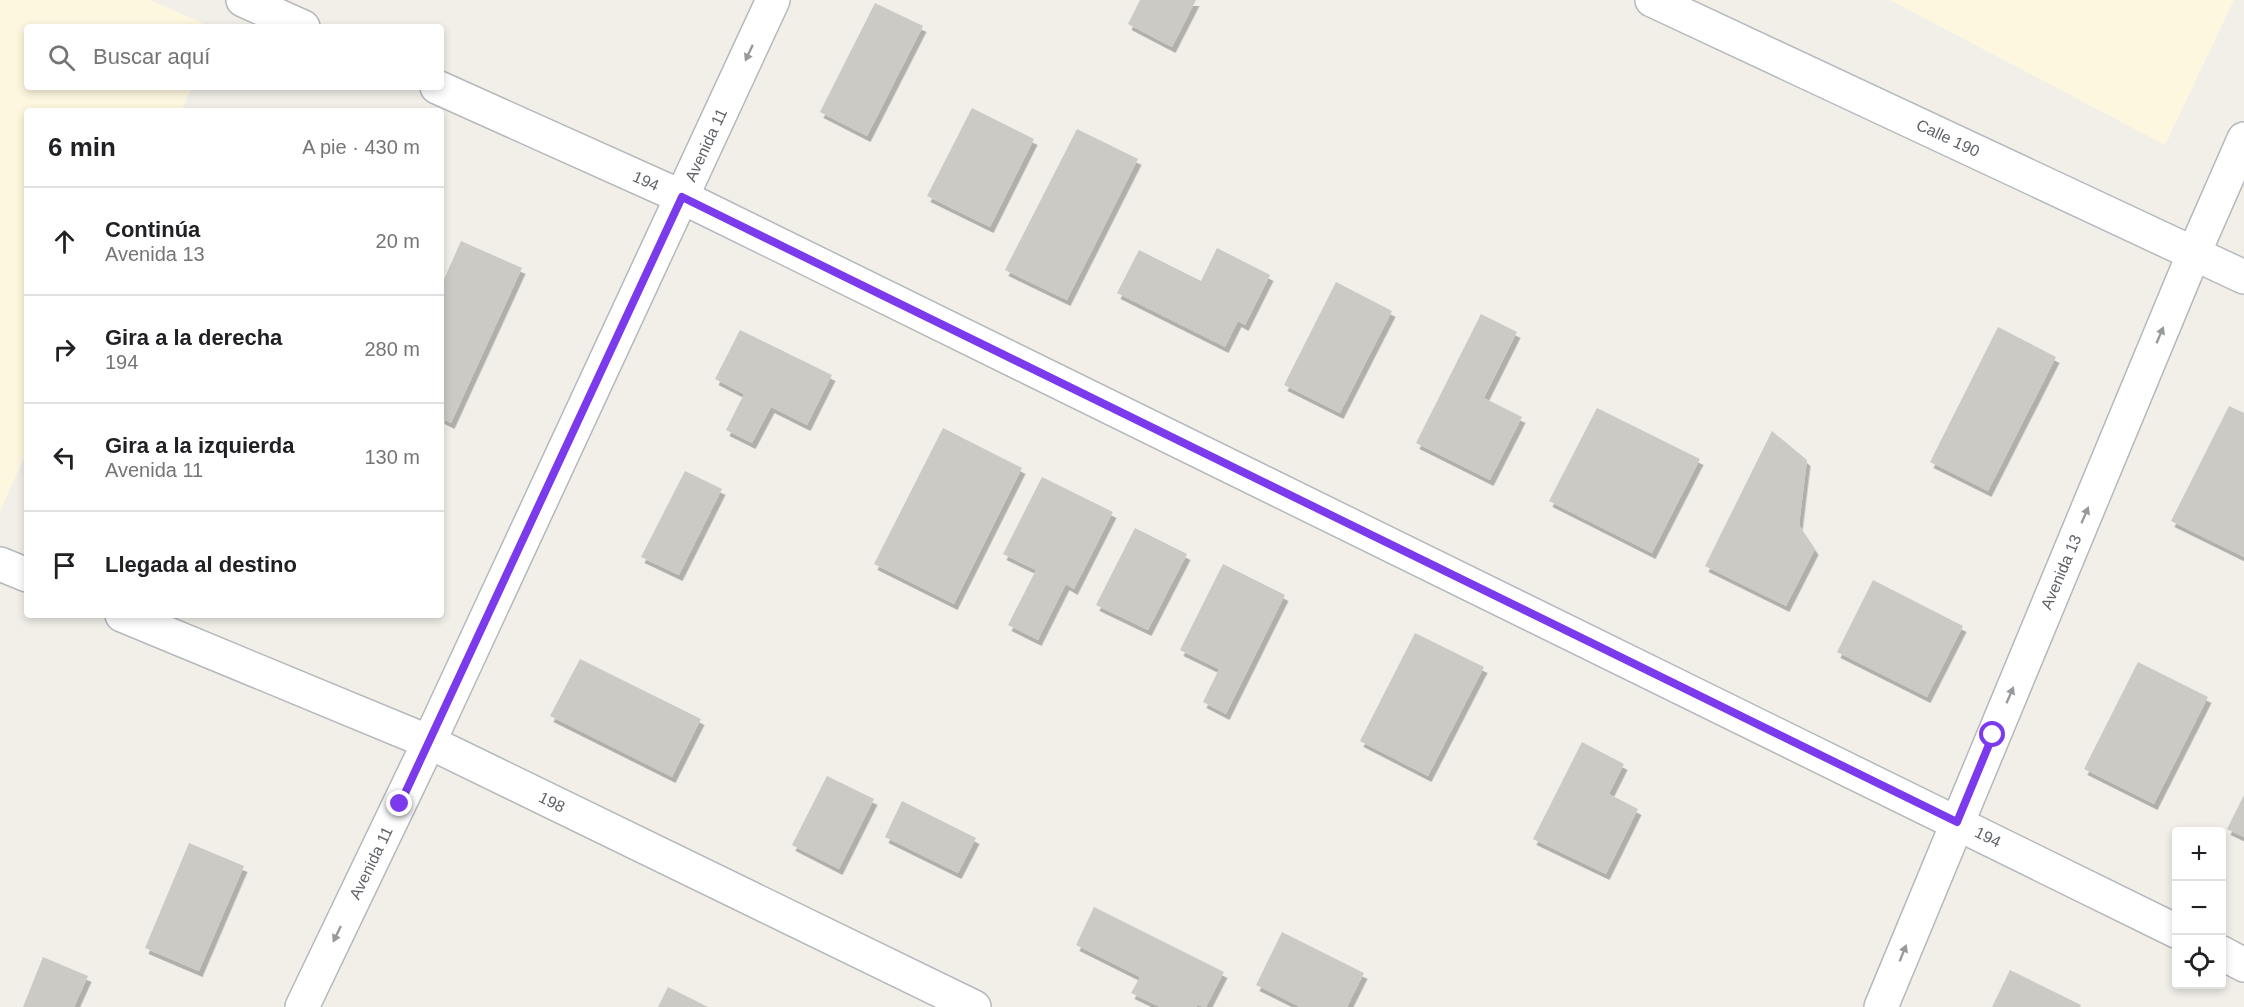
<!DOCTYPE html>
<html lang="es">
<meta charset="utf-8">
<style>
body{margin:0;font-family:Helvetica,sans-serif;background:#f2f2f2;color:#202124}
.controls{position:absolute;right:18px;bottom:18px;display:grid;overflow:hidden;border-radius:6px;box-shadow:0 3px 9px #0003}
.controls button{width:54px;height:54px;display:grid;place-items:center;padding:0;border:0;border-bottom:2px solid #e0e0e0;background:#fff;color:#202124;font:30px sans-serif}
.stop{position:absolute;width:18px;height:18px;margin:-14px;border:4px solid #7c3aed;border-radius:50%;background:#fff}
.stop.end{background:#7c3aed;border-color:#fff;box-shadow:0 2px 6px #0008}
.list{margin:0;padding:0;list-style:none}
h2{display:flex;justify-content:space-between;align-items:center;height:78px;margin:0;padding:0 24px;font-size:26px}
h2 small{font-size:20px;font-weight:400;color:#757577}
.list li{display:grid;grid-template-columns:39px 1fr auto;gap:18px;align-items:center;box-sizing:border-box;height:108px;padding:0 24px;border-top:2px solid #e0e0e0}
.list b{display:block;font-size:22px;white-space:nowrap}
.list p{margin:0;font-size:20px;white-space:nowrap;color:#757577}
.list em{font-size:20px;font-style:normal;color:#757577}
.icon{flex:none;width:33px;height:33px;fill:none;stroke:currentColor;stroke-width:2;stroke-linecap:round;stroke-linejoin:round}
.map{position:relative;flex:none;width:2244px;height:1007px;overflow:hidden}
.search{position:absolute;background:#fff;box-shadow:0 3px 9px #0003;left:24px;top:24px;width:420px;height:66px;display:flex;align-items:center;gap:15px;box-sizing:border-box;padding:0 21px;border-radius:6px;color:#757577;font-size:22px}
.panel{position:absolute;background:#fff;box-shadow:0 3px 9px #0003;left:24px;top:108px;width:420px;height:510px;border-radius:6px}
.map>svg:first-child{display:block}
.commercial{fill:#fef7e0}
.building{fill:#cccac5;filter:url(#shadow)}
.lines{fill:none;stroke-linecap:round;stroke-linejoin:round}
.minor-casing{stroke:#b5b8bc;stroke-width:36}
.secondary-casing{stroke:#b6babf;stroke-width:36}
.minor{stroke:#fff;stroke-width:33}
.secondary{stroke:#fff;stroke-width:33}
.oneway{fill:#979a9d}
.route{stroke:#7c3aed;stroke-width:8}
.labels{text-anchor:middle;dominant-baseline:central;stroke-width:5;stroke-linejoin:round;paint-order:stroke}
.street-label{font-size:16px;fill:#5f6368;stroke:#fff}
</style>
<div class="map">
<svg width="2244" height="1007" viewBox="0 0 2244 1007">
<defs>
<filter id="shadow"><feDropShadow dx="3.5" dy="6" stdDeviation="0" flood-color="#0004"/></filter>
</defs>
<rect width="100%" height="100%" fill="#f1efe8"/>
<g class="commercial">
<polygon points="0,0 150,0 211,27 27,27 27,87 192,87 181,111 27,111 27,451 0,511"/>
<polygon points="1890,0 2234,0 2165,145"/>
</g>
<g class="building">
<polygon points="1140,0 1196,0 1172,47 1128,24"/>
<polygon points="875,3 923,26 867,136 820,112"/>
<polygon points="972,108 1034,139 990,227 927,196"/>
<polygon points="1077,129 1138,159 1067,300 1005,270"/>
<polygon points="461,241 522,268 451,423 441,418 441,286"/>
<polygon points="1217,248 1270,275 1245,325 1238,321 1225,347 1117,293 1139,250 1201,281"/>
<polygon points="1336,282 1392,311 1340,413 1284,385"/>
<polygon points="1481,314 1517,332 1484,398 1522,417 1490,480 1416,443"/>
<polygon points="1998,327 2056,357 1988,491 1930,462"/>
<polygon points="740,330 832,375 807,425 771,407 752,443 726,430 744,394 715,379"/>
<polygon points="2229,406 2244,413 2244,557 2171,521"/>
<polygon points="1597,408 1700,459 1652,553 1549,501"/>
<polygon points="943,428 1022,468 954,604 874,564"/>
<polygon points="1772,431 1807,460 1799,525 1815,549 1786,606 1705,566"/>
<polygon points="685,471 722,489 679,575 641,557"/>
<polygon points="1042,477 1113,512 1074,589 1066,584 1038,640 1008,625 1036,570 1003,554"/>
<polygon points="1135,528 1187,554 1148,630 1096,605"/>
<polygon points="1223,564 1285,595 1226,714 1203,702 1219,669 1180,650"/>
<polygon points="1873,580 1963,626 1927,697 1837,652"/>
<polygon points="1415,633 1484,667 1428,776 1360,741"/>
<polygon points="580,659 701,719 672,777 550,716"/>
<polygon points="2138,662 2208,697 2154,804 2084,769"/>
<polygon points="1582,742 1624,764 1609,794 1638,809 1606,874 1533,839"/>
<polygon points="827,776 874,799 839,869 792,845"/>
<polygon points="2244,795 2244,837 2227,829"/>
<polygon points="902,801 976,838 958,873 885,837"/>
<polygon points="189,843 244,866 199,971 145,948"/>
<polygon points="1094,907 1224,972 1206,1007 1197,1005 1196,1007 1160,1007 1131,993 1140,977 1076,945"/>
<polygon points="1282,932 1364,973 1347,1007 1300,1007 1256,985"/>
<polygon points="43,957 88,976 74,1007 23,1007"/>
<polygon points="2010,970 2081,1005 2080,1007 1992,1007"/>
<polygon points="668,987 708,1007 658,1007"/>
</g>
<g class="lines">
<defs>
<g id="minor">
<polyline points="243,0 303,27"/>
<polyline points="437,87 682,197 2176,931"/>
<polyline points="0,564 27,575"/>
<polyline points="122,615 429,742 974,1007"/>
<polyline points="2222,953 2244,965"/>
<polyline points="302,1007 429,742 773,0"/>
<polyline points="1881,1007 2194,253 2244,139"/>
</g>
<polyline id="secondary" points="1652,0 2244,277"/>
</defs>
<use href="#minor" class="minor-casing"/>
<use href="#secondary" class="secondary-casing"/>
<use href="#minor" class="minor"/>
<use href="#secondary" class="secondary"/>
</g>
<defs><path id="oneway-solid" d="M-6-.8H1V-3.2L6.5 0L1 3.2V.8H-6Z" transform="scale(1.5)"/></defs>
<g class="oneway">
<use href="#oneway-solid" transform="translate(749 53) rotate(115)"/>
<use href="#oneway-solid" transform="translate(2160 335) rotate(-67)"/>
<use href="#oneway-solid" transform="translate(2085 515) rotate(-67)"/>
<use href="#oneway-solid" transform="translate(2010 695) rotate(-67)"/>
<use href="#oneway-solid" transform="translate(337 934) rotate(116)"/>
<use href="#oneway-solid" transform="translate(1903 953) rotate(-68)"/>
</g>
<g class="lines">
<polyline class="route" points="400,804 682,197 1957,822 1993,735"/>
</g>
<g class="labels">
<g class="street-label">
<text transform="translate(1948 138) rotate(25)">Calle 190</text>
<text transform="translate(706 145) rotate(-65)">Avenida 11</text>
<text transform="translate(646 181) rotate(24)">194</text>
<text transform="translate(2061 572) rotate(-67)">Avenida 13</text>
<text transform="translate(552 802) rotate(26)">198</text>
<text transform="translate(1988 837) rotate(26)">194</text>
<text transform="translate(371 863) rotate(-64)">Avenida 11</text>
</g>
</g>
</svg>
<div class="controls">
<button>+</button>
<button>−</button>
<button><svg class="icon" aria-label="locate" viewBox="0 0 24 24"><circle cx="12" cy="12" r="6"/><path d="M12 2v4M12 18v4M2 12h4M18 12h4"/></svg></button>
</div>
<div class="stop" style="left:1993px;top:735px"></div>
<div class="stop end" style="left:400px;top:804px"></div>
<div class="search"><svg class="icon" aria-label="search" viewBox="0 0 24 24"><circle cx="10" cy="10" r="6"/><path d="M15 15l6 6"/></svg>Buscar aquí</div>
<section class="panel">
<h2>6 min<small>A pie · 430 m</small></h2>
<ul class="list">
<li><svg class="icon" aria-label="ahead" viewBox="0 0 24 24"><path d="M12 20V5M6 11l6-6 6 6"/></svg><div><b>Continúa</b><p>Avenida 13</p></div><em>20 m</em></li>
<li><svg class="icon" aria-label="right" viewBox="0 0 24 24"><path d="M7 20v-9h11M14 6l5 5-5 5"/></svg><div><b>Gira a la derecha</b><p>194</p></div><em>280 m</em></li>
<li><svg class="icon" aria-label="left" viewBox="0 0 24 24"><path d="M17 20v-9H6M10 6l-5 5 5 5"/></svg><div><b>Gira a la izquierda</b><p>Avenida 11</p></div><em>130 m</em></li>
<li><svg class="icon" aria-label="arrive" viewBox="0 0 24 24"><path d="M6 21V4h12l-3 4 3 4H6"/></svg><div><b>Llegada al destino</b></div></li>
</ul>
</section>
</div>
